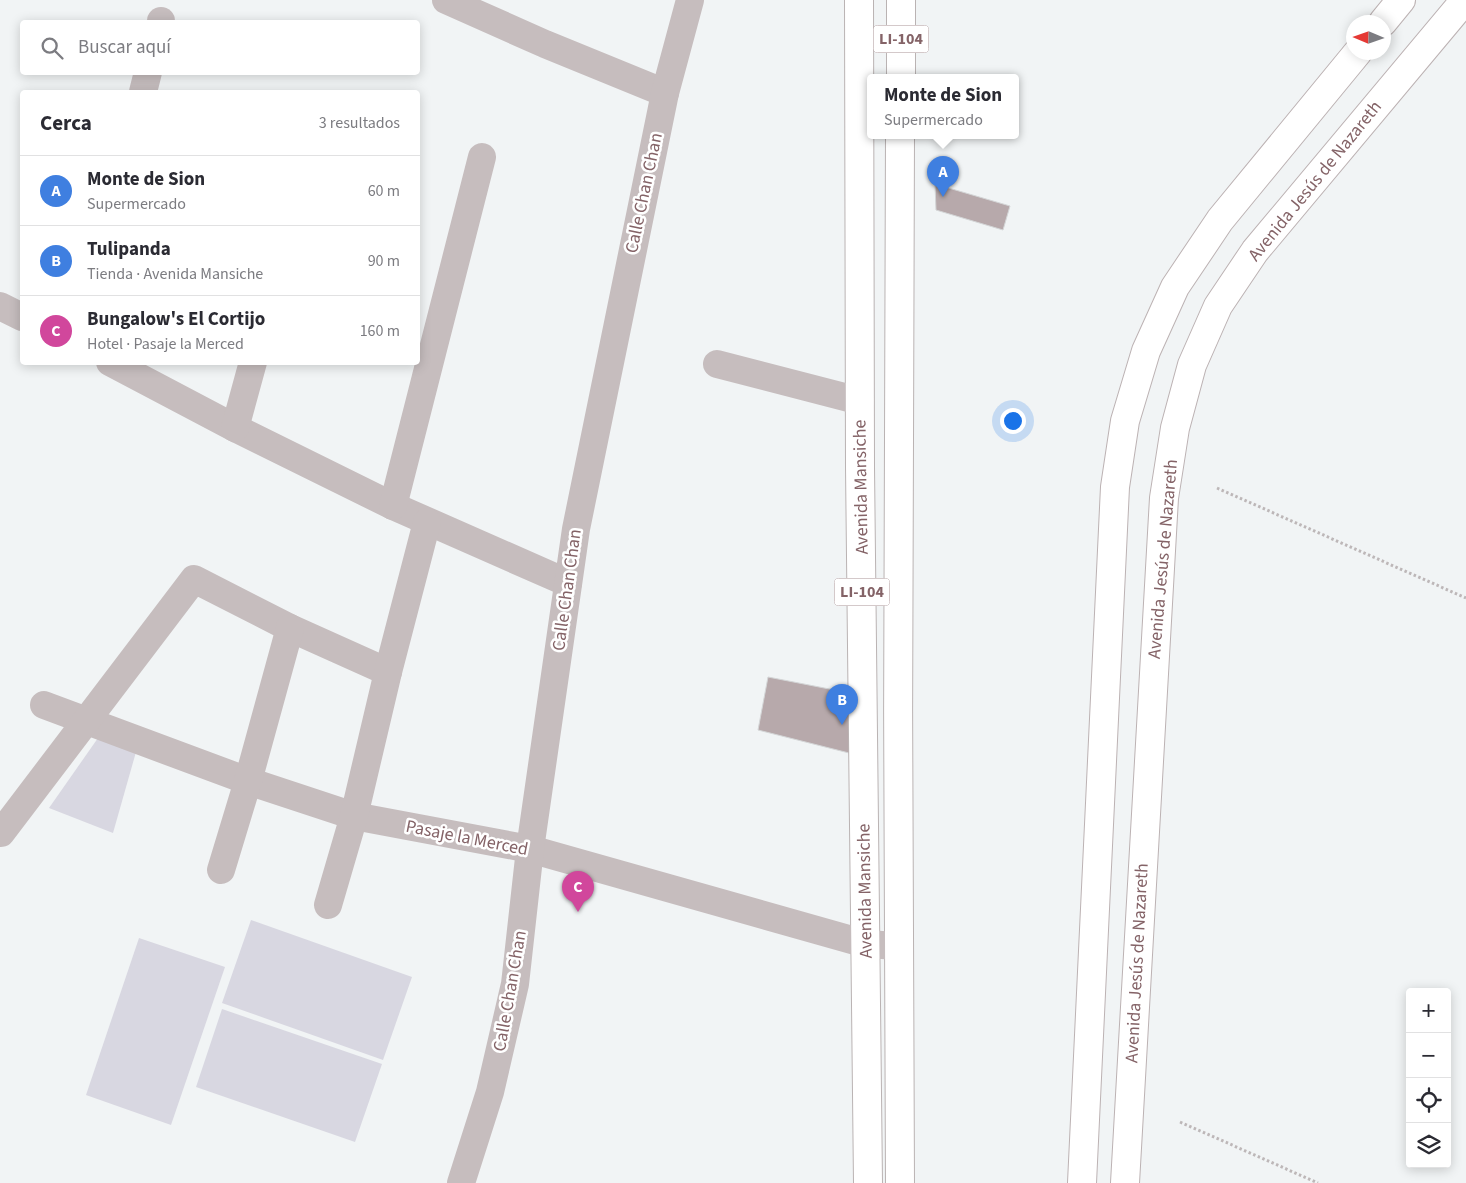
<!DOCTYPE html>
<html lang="es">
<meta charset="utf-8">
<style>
body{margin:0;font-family:"Source Sans 3",sans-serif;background:#f2f2f3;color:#2b2b33}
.controls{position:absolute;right:15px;bottom:15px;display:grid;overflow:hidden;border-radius:5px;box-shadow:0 2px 12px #0003}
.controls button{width:45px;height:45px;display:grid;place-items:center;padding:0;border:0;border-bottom:1px solid #e1e1e2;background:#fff;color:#2b2b33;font:25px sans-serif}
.compass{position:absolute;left:1346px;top:15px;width:45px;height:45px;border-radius:50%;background:#fff;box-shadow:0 2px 12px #0003;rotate:272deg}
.you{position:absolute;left:1012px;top:420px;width:18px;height:18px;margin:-12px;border:4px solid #fff;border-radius:50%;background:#1a73e8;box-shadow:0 0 0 8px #1a73e833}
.badge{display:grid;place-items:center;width:32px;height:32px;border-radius:50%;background:#2563eb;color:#fff;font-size:16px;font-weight:700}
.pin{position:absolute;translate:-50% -41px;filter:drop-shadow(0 1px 2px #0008)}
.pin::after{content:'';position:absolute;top:26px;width:18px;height:15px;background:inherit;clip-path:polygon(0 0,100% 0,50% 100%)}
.popup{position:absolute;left:867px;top:74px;width:152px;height:65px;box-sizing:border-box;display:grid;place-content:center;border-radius:5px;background:#fff;filter:drop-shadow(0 1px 4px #0005);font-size:16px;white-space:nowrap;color:#7c7c81}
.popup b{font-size:19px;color:#2b2b33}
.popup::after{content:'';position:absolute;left:50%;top:100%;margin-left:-10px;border:10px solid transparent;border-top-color:#fff}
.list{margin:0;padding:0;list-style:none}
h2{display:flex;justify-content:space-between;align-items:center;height:65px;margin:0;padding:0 20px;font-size:21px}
h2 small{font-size:16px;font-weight:400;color:#7c7c81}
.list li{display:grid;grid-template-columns:32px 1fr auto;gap:15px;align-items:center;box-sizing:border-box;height:70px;padding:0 20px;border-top:1px solid #e1e1e2}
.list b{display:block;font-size:19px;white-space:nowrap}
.list p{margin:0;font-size:16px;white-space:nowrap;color:#7c7c81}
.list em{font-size:16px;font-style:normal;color:#7c7c81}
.icon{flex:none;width:28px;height:28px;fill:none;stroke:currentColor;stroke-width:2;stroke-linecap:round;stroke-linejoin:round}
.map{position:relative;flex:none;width:1466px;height:1183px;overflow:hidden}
.search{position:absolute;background:#fff;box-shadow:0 2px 12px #0003;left:20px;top:20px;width:400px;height:55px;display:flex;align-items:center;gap:12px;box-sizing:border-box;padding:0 18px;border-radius:5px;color:#7c7c81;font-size:19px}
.panel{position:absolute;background:#fff;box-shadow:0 2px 12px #0003;left:20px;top:90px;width:400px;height:275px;border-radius:5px}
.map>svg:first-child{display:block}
.green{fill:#d8d7e1}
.building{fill:#b7a9ab;stroke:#d4d6d7}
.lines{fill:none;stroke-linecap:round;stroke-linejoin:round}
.secondary-casing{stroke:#bcb2b3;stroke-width:30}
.trunk-casing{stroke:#bab3b3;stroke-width:30}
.path{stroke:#bdb7b8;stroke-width:3;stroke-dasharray:2.5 2.5;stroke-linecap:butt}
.minor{stroke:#c6bdbe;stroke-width:28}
.secondary{stroke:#fff;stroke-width:28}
.trunk{stroke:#fff;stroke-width:28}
.labels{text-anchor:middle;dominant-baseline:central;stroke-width:5;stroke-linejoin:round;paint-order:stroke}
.shield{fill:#fff;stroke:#a99295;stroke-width:1}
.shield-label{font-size:16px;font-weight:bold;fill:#846367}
.street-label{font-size:18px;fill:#846367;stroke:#fff}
</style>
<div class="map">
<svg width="1466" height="1183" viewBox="0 0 1466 1183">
<rect width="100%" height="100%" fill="#f1f4f5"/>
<g class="green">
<polygon points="98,738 136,752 113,833 49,808"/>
<polygon points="251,920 412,977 383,1060 222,1003"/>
<polygon points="139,938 225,967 171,1125 86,1095"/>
<polygon points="222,1009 382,1064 355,1142 196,1087"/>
</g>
<g class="building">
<polygon points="935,184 1010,206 1003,230 936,210"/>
<polygon points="768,677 855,694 853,754 758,730"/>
</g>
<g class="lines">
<defs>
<g id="secondary">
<polyline points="1383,22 1401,0"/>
<polyline points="1082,1183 1115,487 1125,421 1146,351 1175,287 1220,220 1358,52"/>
<polyline points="1125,1183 1164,498 1175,428 1192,365 1218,306 1255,251 1465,0"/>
</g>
<g id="trunk">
<polyline points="859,0 860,467 868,1183"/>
<polyline points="901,78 901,0"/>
<path d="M900 1183C897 834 898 485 900 136"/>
</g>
</defs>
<use href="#secondary" class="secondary-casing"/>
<use href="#trunk" class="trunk-casing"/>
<g class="path">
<polyline points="1217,488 1466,598"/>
<polyline points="1180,1122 1318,1183"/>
</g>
<g class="minor">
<polyline points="446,0 545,44 665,93"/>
<polyline points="161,22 161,21"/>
<polyline points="143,92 148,72"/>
<polyline points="0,306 22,317"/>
<polyline points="110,362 239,430 393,506 568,583"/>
<polyline points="717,364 860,401"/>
<polyline points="235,428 253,362"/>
<polyline points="393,506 482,157"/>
<polyline points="44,705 248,781 354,816 530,849 866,944 898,946"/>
<polyline points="1,833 194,579 290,628 388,672"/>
<polyline points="221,870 248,781 290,628"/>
<polyline points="328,905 354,816 388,672 427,522"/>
<polyline points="461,1183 490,1092 515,984 530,849 576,529 665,93 690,0"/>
</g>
<use href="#secondary" class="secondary"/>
<use href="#trunk" class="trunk"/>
</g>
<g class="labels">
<g class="shield">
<rect x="873.5" y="25.5" width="55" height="27" rx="4"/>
<rect x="834.5" y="578.5" width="55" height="27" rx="4"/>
</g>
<g class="shield-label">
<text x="901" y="39">LI-104</text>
<text x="862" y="592">LI-104</text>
</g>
<g class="street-label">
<text transform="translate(1315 181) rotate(-51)">Avenida Jesús de Nazareth</text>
<text transform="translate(644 193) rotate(-78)">Calle Chan Chan</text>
<text transform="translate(861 487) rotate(-91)">Avenida Mansiche</text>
<text transform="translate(1163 559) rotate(-85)">Avenida Jesús de Nazareth</text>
<text transform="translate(567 590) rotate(-82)">Calle Chan Chan</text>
<text transform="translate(467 838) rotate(11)">Pasaje la Merced</text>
<text transform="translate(865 891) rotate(-91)">Avenida Mansiche</text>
<text transform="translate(1137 963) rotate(-87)">Avenida Jesús de Nazareth</text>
<text transform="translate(510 991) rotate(-80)">Calle Chan Chan</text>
</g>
</g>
</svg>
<div class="controls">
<button>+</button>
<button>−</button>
<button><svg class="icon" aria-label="locate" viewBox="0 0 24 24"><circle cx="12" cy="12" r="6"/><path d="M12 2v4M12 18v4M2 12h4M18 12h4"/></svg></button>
<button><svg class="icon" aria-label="layers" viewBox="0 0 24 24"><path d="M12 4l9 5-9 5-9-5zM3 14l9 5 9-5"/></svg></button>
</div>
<svg class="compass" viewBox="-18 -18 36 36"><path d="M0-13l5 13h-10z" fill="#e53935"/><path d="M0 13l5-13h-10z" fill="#7c7c81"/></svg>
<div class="you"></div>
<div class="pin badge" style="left:943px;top:197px;background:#3f7fe0">A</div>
<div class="popup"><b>Monte de Sion</b>Supermercado</div>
<div class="pin badge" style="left:842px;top:725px;background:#3f7fe0">B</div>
<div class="pin badge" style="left:578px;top:912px;background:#d1479c">C</div>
<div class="search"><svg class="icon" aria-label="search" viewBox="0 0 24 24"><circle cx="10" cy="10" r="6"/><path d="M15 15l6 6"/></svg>Buscar aquí</div>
<section class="panel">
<h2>Cerca<small>3 resultados</small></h2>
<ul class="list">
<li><span class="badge" style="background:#3f7fe0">A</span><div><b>Monte de Sion</b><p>Supermercado</p></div><em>60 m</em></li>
<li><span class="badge" style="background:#3f7fe0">B</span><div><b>Tulipanda</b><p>Tienda · Avenida Mansiche</p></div><em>90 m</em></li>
<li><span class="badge" style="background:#d1479c">C</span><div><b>Bungalow's El Cortijo</b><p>Hotel · Pasaje la Merced</p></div><em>160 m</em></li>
</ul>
</section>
</div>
